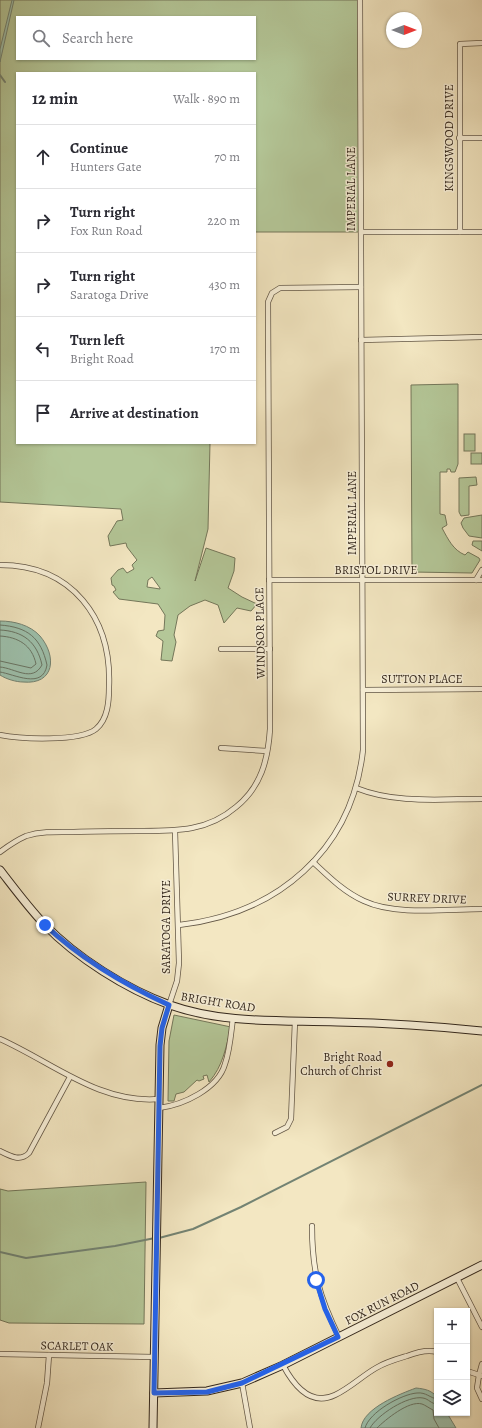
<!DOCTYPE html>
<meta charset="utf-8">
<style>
body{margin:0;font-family:Alegreya,serif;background:#f7f7f7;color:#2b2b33}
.controls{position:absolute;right:12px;bottom:12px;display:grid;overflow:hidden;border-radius:0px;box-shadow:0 1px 3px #0004}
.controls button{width:36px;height:36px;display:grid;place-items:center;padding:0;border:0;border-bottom:1px solid #e1e1e2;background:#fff;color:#2b2b33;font:20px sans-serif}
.compass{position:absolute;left:386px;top:12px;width:36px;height:36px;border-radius:50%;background:#fff;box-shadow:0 1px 3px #0004;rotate:90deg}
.stop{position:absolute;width:12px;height:12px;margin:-9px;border:3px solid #2563eb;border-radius:50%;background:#fff}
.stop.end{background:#2563eb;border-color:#fff;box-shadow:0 1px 4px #0008}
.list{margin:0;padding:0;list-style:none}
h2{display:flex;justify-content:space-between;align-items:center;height:52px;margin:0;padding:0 16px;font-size:17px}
h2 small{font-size:13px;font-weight:400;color:#7c7c81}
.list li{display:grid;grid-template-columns:26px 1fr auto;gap:12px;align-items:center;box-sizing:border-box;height:64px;padding:0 16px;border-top:1px solid #e1e1e2}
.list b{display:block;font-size:15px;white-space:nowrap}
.list p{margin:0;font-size:13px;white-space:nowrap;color:#7c7c81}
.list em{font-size:13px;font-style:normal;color:#7c7c81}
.icon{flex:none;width:22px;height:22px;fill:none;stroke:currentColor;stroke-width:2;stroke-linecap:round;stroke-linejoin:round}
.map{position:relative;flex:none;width:482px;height:1428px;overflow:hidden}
.search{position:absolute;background:#fff;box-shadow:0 1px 3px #0004;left:16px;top:16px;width:240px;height:44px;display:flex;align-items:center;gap:10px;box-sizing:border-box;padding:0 14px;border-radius:0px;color:#7c7c81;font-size:15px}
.panel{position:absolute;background:#fff;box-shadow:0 1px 3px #0004;left:16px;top:72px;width:240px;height:372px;border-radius:0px}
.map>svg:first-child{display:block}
.green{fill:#b4c798;stroke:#74775a;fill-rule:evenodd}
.water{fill:#9dc1ad;stroke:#738373}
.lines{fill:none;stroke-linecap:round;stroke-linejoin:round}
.shore{stroke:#687464;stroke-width:1}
.stream{stroke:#738373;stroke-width:2}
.street-casing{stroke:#635746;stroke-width:6}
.secondary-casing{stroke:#33271c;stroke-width:9}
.street{stroke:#f7efd7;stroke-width:4.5}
.secondary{stroke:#f7efd7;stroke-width:7}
.route{stroke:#2563eb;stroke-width:5}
.poi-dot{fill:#8f2418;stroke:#f7efd7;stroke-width:1.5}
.labels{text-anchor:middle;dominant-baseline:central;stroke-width:3;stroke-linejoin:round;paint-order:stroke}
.street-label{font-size:12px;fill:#33271c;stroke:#f7efd7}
.poi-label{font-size:12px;fill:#33271c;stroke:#f7efd7;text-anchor:end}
</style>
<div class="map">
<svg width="482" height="1428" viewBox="0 0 482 1428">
<rect width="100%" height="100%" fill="#f3e7c2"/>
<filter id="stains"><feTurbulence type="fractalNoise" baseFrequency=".005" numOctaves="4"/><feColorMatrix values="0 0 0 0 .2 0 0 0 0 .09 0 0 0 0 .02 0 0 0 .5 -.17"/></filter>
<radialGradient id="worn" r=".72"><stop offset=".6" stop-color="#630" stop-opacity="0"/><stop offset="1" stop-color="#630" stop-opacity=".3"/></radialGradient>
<g class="green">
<path d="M0 0H360L361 232H255V73H17V443H210L208 529 195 581 206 548 235 558 234 571 228 588 242 597 257 604 251 611 237 608 224 623 218 605 205 600 190 606 178 615 174 635 176 642 172 661 161 660 163 641 156 636 158 631 164 630 165 615 158 604 119 599 113 592 116 590 114 586 112 585 111 578 118 570 123 568 127 573 134 569 132 565 137 560 127 547 126 543 110 546 108 536 117 521 123 520 121 509 0 502ZM17 17H255V59H17ZM152 577 160 588V589L147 587 148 580Z"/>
<path d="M458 384V464L455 472H451L450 469H447V472H440V514L445 515 447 525 442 528C448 539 453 550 465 555L468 552 479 558 480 560 472 573 412 572 411 385Z"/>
<rect x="464" y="434" width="11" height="17"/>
<rect x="471" y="453" width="11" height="11"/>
<polygon points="476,477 477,485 469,486 469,515 461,516 459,512 459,478"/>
<polygon points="482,515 482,538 469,536 463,528 461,523 464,518"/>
<polygon points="473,541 482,541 482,551 472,545"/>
<path d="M174 1015 231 1027C226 1047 223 1066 209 1082L207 1075 203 1076 204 1079 199 1081 197 1080 184 1092 176 1094 174 1101H168L169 1041Z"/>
<polygon points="146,1182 144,1324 9,1323 0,1320 0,1189 8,1191"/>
</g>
<g class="water">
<polygon points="12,0 14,0 0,62 0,49"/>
<path d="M0 621C14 621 30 625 40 636 57 656 55 685 23 682 16 682 6 679 0 675Z"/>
<path d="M416 1388C425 1389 431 1390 437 1397V1413H447L456 1428H361C363 1408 400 1394 416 1388Z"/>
</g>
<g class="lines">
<g class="shore">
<path d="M0 625C28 627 41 638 47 665 43 690 14 674 0 672"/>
<path d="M0 630C23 631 37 642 42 665 32 683 15 668 0 667"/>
<path d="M0 636C18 637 32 645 36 664L31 668 0 661"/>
<path d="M365 1428C369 1412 402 1394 417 1393 426 1392 430 1398 437 1399"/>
<path d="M370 1428C377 1415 408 1395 423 1398 429 1399 431 1404 437 1404"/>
<path d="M377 1428C385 1420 409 1400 422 1404 425 1405 429 1408 433 1410L434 1419 439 1428"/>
</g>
<g class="stream">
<polyline points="0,75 5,82"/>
<polyline points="159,1238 193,1229 241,1207 482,1085"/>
<polyline points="0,1252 26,1258 115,1246 155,1238"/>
</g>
<defs>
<g id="street">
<polyline points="459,138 482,138"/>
<polyline points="361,232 482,232"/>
<polyline points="460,232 460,44 482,43"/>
<polyline points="361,340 482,337"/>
<path d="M0 565C72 565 112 618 109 687 109 701 108 719 96 729 80 742 20 739 0 735"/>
<polyline points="269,580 482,580"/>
<polyline points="476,580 482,570"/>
<polyline points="221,649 270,649"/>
<polyline points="363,690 482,689"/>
<polyline points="221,748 267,751"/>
<path d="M356 788C396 804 440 799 482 799"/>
<path d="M0 852C8 846 17 840 26 836 42 831 58 832 74 832 96 831 117 831 138 831 175 831 207 832 236 807 261 787 268 760 270 729L268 302 272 293 280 288 361 287"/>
<path d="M313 862C329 877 344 892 364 901 396 916 447 909 482 909"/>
<path d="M179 925C277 914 352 851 363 750L360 0"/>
<polyline points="169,1005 177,981 179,963 175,831"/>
<path d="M0 1039C52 1062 99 1104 159 1099"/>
<path d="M159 1108C183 1105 218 1089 225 1064 230 1050 231 1033 233 1018"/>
<polyline points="275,1133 287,1127 291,1119 295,1021"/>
<path d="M0 1151C10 1156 20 1162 29 1153L70 1077"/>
<path d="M312 1226C312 1271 319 1296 339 1337"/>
<polyline points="457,1278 482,1327"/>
<polyline points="0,1354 154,1357"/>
<path d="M283 1365C293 1384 310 1407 335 1395 350 1388 362 1376 376 1368 386 1362 397 1359 407 1356 417 1352 427 1349 437 1352"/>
<polyline points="467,1371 479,1375 482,1364"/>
<polyline points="482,1376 479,1375 477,1388 482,1399"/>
<polyline points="242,1383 250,1428"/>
<polyline points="38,1428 47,1383 49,1355"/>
</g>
<g id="secondary">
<path d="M0 870C14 888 28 907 44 924 77 958 126 989 170 1005 223 1024 282 1020 337 1022 386 1023 434 1026 482 1031"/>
<polyline points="154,1393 207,1391 242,1383 283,1365 482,1265"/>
<polyline points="153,1428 160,1045 162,1028 169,1005"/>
</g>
</defs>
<use href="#street" class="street-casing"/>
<use href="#secondary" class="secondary-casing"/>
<use href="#street" class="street"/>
<use href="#secondary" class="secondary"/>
</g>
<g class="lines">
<path class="route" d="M45 925C82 960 123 984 169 1005L162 1028 160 1046 154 1393 207 1392 242 1383 338 1337 325 1309 316 1280"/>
</g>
<circle class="poi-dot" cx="390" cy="1064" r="4"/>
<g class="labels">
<g class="street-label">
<text transform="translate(449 138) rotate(-90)">KINGSWOOD DRIVE</text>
<text transform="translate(351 189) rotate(-90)">IMPERIAL LANE</text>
<text transform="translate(352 513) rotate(-90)">IMPERIAL LANE</text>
<text x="376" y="570">BRISTOL DRIVE</text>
<text transform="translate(260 633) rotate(-91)">WINDSOR PLACE</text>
<text x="422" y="679">SUTTON PLACE</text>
<text transform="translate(427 898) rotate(2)">SURREY DRIVE</text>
<text transform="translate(166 927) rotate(-90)">SARATOGA DRIVE</text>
<text transform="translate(218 1002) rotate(9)">BRIGHT ROAD</text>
<text transform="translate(382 1303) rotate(-27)">FOX RUN ROAD</text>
<text transform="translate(77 1346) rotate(1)">SCARLET OAK</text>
</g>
<g class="poi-label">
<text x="382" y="1057">Bright Road<tspan x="382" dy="14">Church of Christ</tspan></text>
</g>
</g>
<rect width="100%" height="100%" filter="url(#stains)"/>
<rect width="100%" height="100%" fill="url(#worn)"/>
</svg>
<div class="controls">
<button>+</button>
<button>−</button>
<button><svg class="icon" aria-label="layers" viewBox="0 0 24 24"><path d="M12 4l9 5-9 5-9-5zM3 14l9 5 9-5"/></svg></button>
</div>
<svg class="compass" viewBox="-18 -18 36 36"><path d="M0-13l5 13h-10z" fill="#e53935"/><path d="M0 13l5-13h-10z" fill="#7c7c81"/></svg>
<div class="stop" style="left:316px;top:1280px"></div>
<div class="stop end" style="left:45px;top:925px"></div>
<div class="search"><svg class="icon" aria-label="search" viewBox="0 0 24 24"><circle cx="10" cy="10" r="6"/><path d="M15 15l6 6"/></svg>Search here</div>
<section class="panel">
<h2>12 min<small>Walk · 890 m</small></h2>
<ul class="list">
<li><svg class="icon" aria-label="ahead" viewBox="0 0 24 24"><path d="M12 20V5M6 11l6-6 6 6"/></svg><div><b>Continue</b><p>Hunters Gate</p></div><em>70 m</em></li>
<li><svg class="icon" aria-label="right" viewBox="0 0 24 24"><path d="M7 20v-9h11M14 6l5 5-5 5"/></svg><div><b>Turn right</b><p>Fox Run Road</p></div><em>220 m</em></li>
<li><svg class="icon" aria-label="right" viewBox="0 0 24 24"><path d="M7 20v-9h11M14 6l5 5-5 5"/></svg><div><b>Turn right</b><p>Saratoga Drive</p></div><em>430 m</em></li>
<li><svg class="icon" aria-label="left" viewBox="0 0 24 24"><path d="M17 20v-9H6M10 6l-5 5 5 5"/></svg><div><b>Turn left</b><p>Bright Road</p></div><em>170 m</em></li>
<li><svg class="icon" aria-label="arrive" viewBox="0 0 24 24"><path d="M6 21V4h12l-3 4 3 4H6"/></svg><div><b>Arrive at destination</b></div></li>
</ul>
</section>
</div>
